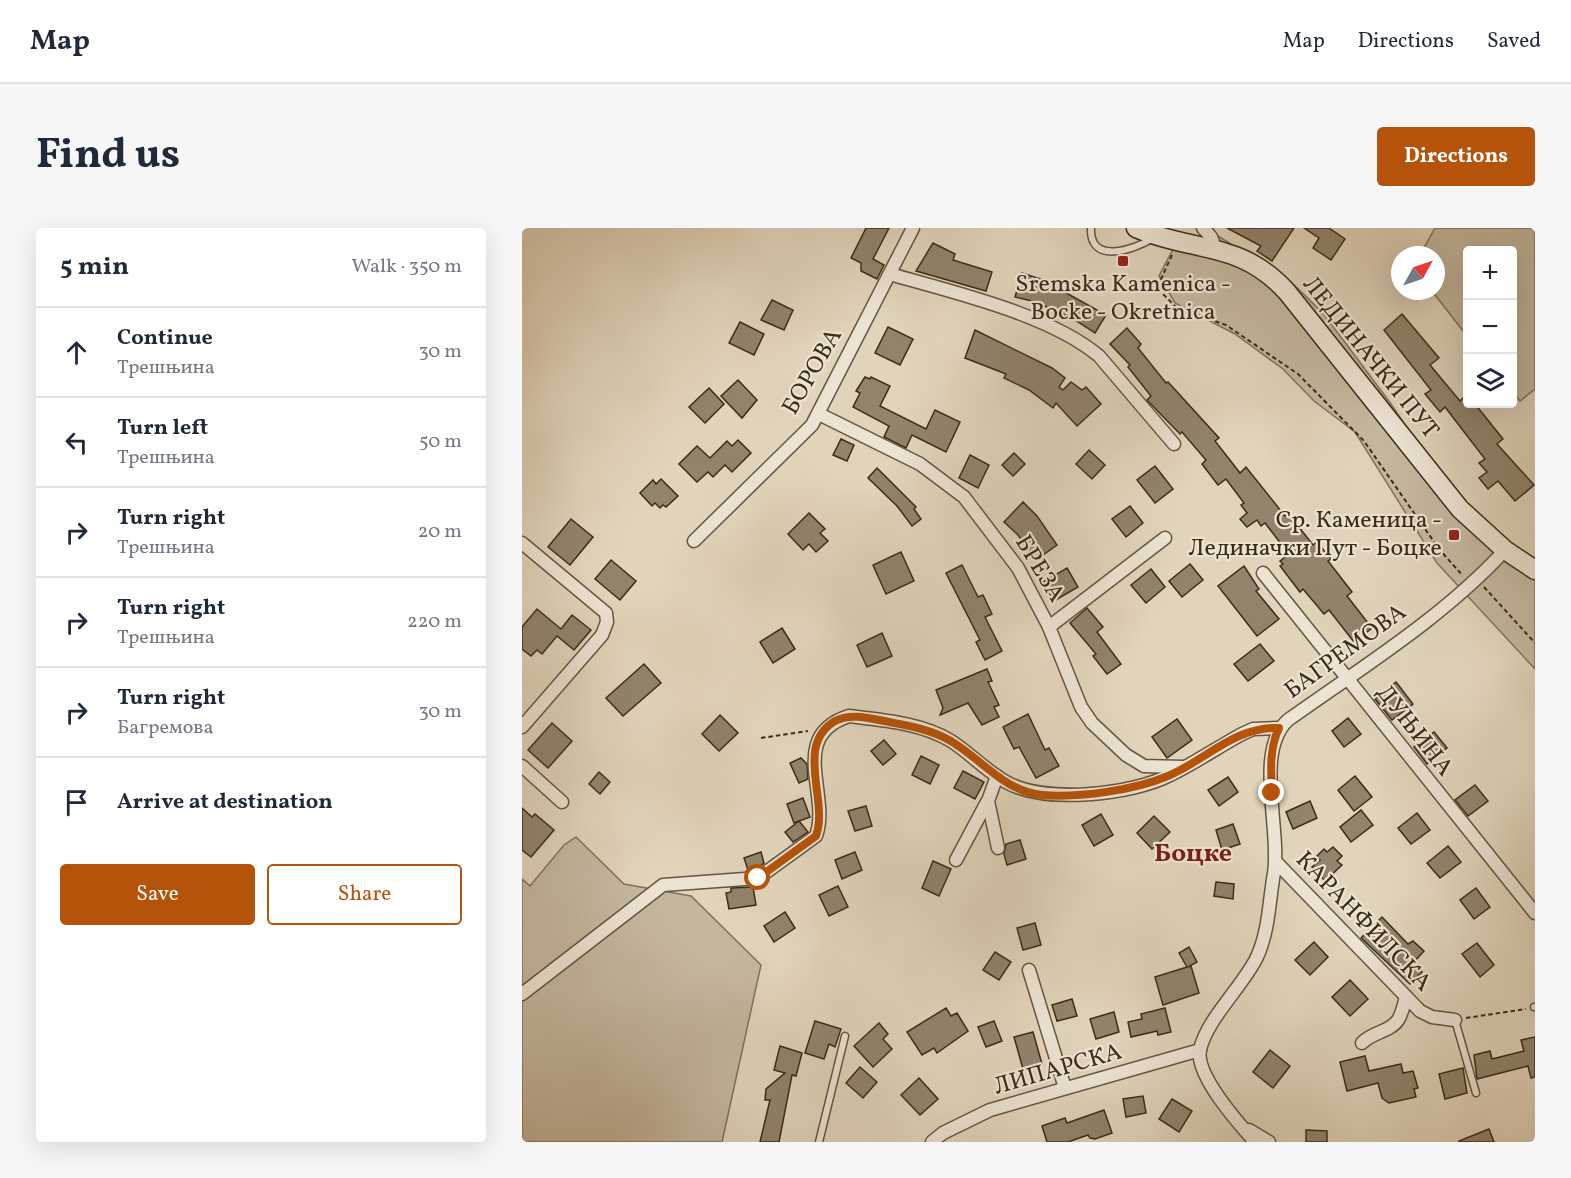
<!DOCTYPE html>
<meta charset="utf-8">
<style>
body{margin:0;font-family:Vollkorn,serif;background:#f6f6f7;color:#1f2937}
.controls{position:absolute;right:18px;top:18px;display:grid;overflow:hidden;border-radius:6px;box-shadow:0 6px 24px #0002}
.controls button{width:54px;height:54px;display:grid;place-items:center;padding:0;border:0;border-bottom:2px solid #e0e1e3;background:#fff;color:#1f2937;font:30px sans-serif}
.compass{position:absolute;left:869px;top:18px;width:54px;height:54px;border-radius:50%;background:#fff;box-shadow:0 6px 24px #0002;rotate:50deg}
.stop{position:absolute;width:18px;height:18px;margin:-14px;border:4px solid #b45309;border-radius:50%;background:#fff}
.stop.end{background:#b45309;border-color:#fff;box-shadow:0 2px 6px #0008}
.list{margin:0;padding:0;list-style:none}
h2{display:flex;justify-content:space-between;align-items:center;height:78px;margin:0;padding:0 24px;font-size:26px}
h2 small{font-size:20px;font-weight:400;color:#747a83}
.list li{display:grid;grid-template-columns:39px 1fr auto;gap:18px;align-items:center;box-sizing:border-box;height:90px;padding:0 24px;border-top:2px solid #e0e1e3}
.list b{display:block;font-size:22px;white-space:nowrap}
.list p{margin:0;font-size:20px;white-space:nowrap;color:#747a83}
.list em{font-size:20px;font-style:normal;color:#747a83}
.actions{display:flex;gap:12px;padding:18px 24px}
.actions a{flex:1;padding:14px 0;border:2px solid #b45309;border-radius:6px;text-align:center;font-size:21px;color:#b45309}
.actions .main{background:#b45309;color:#fff}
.icon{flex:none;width:33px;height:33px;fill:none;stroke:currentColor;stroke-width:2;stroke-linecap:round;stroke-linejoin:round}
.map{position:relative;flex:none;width:1013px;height:914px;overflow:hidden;border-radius:6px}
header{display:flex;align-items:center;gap:36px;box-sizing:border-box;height:84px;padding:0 30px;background:#fff;border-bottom:2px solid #e0e1e3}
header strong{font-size:28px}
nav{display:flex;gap:33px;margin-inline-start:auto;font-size:21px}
.intro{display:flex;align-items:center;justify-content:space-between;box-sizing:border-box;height:144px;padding:0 36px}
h1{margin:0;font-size:42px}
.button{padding:15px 27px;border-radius:6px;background:#b45309;color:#fff;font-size:21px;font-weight:700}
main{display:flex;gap:36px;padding:0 36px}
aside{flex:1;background:#fff;border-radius:6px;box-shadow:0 6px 24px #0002}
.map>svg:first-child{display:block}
.green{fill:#c5b79f;stroke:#80725b;stroke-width:1.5}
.building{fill:#91836c;stroke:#3b2c17;stroke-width:1.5}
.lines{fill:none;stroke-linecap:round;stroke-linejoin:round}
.lane-casing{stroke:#645640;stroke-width:9}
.street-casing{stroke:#645640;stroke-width:15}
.secondary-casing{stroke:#3b2c17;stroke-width:21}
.path{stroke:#3b2c17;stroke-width:2;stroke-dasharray:4.5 3;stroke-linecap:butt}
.lane{stroke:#ece3d3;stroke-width:6}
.street{stroke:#ece3d3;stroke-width:12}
.secondary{stroke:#ece3d3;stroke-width:18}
.route{stroke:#b45309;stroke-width:8}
.poi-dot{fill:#8f2418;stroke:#ece3d3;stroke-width:2}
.labels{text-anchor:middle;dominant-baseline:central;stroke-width:4.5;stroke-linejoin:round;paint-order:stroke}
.poi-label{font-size:24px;fill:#3b2c17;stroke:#ece3d3}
.street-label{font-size:24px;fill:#3b2c17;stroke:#ece3d3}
.neighbourhood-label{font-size:26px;font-weight:bold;fill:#7a1f14;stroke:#ece3d3}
</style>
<header>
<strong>Map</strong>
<nav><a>Map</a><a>Directions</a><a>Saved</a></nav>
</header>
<div class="intro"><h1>Find us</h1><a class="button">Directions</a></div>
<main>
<aside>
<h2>5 min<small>Walk · 350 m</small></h2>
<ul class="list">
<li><svg class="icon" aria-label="ahead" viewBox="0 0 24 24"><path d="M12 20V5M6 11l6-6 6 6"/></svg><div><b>Continue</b><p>Трешњина</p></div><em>30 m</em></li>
<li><svg class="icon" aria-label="left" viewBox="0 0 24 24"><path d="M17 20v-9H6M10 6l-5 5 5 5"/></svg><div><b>Turn left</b><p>Трешњина</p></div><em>50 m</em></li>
<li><svg class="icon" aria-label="right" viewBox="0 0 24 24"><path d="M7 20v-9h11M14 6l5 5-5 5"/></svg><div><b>Turn right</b><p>Трешњина</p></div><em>20 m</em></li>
<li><svg class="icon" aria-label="right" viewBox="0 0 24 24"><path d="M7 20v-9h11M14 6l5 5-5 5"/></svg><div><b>Turn right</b><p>Трешњина</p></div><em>220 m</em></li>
<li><svg class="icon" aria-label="right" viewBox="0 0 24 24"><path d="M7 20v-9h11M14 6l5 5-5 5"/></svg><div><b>Turn right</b><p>Багремова</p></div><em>30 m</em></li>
<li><svg class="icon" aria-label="arrive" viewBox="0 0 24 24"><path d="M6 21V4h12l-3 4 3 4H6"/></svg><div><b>Arrive at destination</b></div></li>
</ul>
<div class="actions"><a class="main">Save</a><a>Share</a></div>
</aside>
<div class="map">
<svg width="1013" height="914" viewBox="0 0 1013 914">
<rect width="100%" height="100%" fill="#e1d4bb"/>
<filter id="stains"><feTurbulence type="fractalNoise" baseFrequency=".00333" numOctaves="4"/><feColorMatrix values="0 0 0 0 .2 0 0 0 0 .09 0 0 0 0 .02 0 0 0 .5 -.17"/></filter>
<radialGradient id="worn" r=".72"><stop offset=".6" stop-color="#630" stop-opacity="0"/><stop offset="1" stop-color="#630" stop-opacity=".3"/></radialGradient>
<g class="green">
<polygon points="913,0 1013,0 1013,161 998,173 991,164 990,22 945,22 945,108 910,63 914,63 914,27 898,27"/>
<polygon points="696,8 768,53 801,85 869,176 923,256 967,303 1013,330 1013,441 915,335 833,204 792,173 761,141 713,106 653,75 637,48 651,21 690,25"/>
<polygon points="54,609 102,656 169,668 239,737 200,914 0,914 0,651 8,658 42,617"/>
</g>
<g class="building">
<polygon points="344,0 367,0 351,31 362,37 355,51 339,43 339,35 329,30"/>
<polygon points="705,0 772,0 750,33 735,23 739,18"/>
<polygon points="782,0 807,0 823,11 809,32 791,20 797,10"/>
<polygon points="411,15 433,26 431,32 470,44 464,63 394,43"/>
<polygon points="500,45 521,52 584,87 573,105 544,86 543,88 514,74 493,69"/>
<polygon points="250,72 271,82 262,102 239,92"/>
<polygon points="880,86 917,130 908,137 938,173 945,166 945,176 953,176 981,211 975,216 1012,257 993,273 976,253 966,261 957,250 965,244 957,235 963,231 923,179 918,184 903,166 909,162 862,102"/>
<polygon points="218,94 242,106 232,127 207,115"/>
<polygon points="366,99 391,111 378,137 353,125"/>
<polygon points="605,100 619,116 616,120 644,155 646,154 697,210 693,213 718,245 724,239 763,288 766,285 791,317 795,314 809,331 806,333 830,364 825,368 850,400 832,414 807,382 802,386 781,361 778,364 758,338 761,336 758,333 767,326 743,295 739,298 735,292 725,299 718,291 725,285 719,277 722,275 704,251 696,257 680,236 684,232 660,204 658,206 625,172 629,168 606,139 608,137 588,116"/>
<polygon points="453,102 530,140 543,150 537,159 541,162 549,154 560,162 564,159 579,176 555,198 534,175 531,180 507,162 482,150 484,146 443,130"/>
<polygon points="343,149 348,151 349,149 368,158 358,178 404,201 413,182 438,194 424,224 390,207 384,220 362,209 367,198 331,179 338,165 334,163"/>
<polygon points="216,152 235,172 220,190 199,168"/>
<polygon points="187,160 202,176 183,195 167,179"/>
<polygon points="319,211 332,217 325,233 311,227"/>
<polygon points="216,212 229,225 210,244 203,237 191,249 186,244 175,254 157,236 175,218 188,230 205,213 210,218"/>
<polygon points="567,222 583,237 570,251 554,236"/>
<polygon points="492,225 503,236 491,248 480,237"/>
<polygon points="448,227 467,237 456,260 437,250"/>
<polygon points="633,238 651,261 633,275 615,252"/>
<polygon points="355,240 394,279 392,281 399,291 390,298 375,278 346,250"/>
<polygon points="139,251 156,268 144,279 141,277 138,280 133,275 130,278 118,265 131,252 134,256"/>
<polygon points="501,274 515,288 535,317 514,332 496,307 482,294"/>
<polygon points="608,278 621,295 604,309 590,291"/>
<polygon points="287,285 303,301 298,305 306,313 294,324 287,316 281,322 266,306"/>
<polygon points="49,291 71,309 48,337 26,319"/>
<polygon points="379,324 392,353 364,366 351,337"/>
<polygon points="89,332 114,353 98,372 73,351"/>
<polygon points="668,336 681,352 660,369 647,353"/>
<polygon points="440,337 456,369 461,367 470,386 463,389 480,423 463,432 454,414 458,412 424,345"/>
<polygon points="722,338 737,361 734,363 757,391 735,408 696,358"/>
<polygon points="545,340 556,359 532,373 521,354"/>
<polygon points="629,341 643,359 624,375 609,357"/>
<polygon points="565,380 581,399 575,404 599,436 585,446 571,428 574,426 548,395"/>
<polygon points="15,381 39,401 50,387 69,402 52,422 35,408 20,426 15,422 9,428 0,421 0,399"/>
<polygon points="260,400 273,421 251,435 238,414"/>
<polygon points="360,405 370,428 345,439 335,417"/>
<polygon points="738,416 752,433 726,453 712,436"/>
<polygon points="122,436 139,455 101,488 84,470"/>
<polygon points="465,441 470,453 466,454 477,477 472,479 477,489 460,497 446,475 418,487 421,480 414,462"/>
<polygon points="874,454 891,476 870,492 853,471"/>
<polygon points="506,486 523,522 527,520 537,538 514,550 497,519 492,521 481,499"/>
<polygon points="198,487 216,505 197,523 180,506"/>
<polygon points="826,490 839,506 822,519 810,503"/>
<polygon points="655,491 670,512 645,530 630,509"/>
<polygon points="30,495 50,513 26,540 6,522"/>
<polygon points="912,504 925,520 905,536 892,519"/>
<polygon points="362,512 374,526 361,537 349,523"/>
<polygon points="399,528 417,537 408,556 390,547"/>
<polygon points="279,530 285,536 286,551 277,555 268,535"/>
<polygon points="441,543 462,554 453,571 432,560"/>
<polygon points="77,544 88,554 78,566 67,556"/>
<polygon points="833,548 850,569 832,583 816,562"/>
<polygon points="706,549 716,564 697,578 686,562"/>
<polygon points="953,557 966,573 946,588 933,572"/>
<polygon points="281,570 288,589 272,595 265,576"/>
<polygon points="788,573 795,590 771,601 764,584"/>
<polygon points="344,578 350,598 333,603 326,583"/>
<polygon points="0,580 10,589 13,586 32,602 9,629 0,622"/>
<polygon points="839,582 851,597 829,614 818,599"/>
<polygon points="895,585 908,602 889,616 876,600"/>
<polygon points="579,586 591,607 572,618 560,597"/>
<polygon points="632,588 648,604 630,621 615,605"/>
<polygon points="277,593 286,604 271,614 263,604"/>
<polygon points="711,596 718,616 700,622 694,602"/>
<polygon points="498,612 504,631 485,637 482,626 484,616"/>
<polygon points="926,618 939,634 918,650 905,635"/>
<polygon points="811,619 820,628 815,633 820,637 803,653 790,639 798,632 794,629 802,621 805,624"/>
<polygon points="239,624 242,635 233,642 226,642 222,630"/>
<polygon points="333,624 340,642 320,651 313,632"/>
<polygon points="411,633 429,641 417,668 400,660"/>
<polygon points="694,654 712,656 711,671 692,668"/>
<polygon points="316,658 326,679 307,688 297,667"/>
<polygon points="231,659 234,677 207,681 204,665 209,664 209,660"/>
<polygon points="954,660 968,679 952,691 938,672"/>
<polygon points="263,684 273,700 252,714 242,698"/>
<polygon points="860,689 886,716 891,713 902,723 891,735 900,744 888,756 839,710"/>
<polygon points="513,695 519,717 501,722 495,700"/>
<polygon points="792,714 806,729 788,747 773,732"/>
<polygon points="955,715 972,737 958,749 940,726"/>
<polygon points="667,719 675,734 666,739 669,738 677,765 641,777 633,749 665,739 657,725"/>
<polygon points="473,724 489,734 477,752 461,742"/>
<polygon points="828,752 846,771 828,788 810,769"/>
<polygon points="550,771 555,788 535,793 530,777"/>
<polygon points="424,780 429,788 435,785 446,803 415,825 412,820 400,827 385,804"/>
<polygon points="643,780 649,804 636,807 635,803 609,809 606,794 620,791 619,786"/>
<polygon points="592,784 597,804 574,811 568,791"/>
<polygon points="293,793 319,801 313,819 307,816 302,831 283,825"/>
<polygon points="472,793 480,813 464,819 456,799"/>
<polygon points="357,795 366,806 361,811 370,821 351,839 332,818"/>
<polygon points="511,804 520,836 501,841 492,809"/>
<polygon points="1013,809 1013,849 1009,850 1006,838 955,851 952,827 968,823 970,831 1002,823 999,812"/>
<polygon points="258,818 280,825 274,848 270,847 257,914 238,914 248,872 243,872 244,861 263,845 252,842"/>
<polygon points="748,822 768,838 751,860 731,844"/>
<polygon points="843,828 847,843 879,836 881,845 891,843 896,860 892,861 894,869 867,875 860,870 856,855 825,863 818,834"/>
<polygon points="338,839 355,854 341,870 324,855"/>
<polygon points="941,840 945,865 923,871 917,846"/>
<polygon points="397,850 416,871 398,887 379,867"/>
<polygon points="621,868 624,885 604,889 601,871"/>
<polygon points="650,871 670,883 657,904 637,891"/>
<polygon points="582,882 590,905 573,911 568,910 566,907 546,914 525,914 520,898 543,890 545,895"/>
<polygon points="967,901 972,914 937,914 937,913"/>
<polygon points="784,902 805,903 805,914 784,914"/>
</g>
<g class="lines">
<defs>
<g id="lane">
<path d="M569 0C567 37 612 22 631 10"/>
<polyline points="1012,779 1013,779"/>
<polyline points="933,792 954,865"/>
<polyline points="297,914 323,808"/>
</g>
<g id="street">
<polyline points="681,0 689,9 694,22"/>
<path d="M368 46C430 64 527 86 577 128L652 216"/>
<polyline points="297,186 398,236 442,269 496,340 527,399 559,479 570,495 604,527 622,538 661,539"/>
<polyline points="172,313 290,197 391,0"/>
<polyline points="0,315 84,385 85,394 80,407 0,499"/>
<polyline points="741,345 1013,685"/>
<polyline points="527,399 643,310"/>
<polyline points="0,538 40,574"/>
<polyline points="475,548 466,573 476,620"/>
<polyline points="434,632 465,574"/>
<polyline points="754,634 898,783 910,789 933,792"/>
<polyline points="507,742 543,860"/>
<path d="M0 766 141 657 236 650 294 608C309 567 265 508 327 488 360 492 400 495 429 513 448 525 464 543 484 554 523 576 609 567 648 547 673 535 696 519 720 506L731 501 757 500"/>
<path d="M840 815C850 804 868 804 876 792 880 786 882 776 884 769"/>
<polyline points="727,902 747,914"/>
<polyline points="410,914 421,905 468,882 678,822"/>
<path d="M733 914C717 896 673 847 678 822 684 792 721 758 735 729 747 703 747 673 752 645 759 601 732 523 766 492 839 440 923 388 983 322"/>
</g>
<path id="secondary" d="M614 0C672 25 718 12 765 64L938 281 983 322 1013 342"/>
</defs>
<use href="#lane" class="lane-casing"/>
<use href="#street" class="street-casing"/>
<use href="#secondary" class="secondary-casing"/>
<g class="path">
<polyline points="650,27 635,60 655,80 704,97 776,146 842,213 917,321 941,348"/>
<polyline points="962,359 1013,415"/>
<polyline points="239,510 286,503"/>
<polyline points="944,790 1004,781"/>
</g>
<use href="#lane" class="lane"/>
<use href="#street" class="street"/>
<use href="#secondary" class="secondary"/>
</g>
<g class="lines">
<path class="route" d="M236 650 294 608C307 573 272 517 313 493 326 486 343 489 357 492 381 497 406 500 427 512 459 530 481 563 520 567 557 570 613 562 646 548 684 532 713 498 757 500 747 521 749 542 750 565"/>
</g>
<g class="poi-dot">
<rect x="595" y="27" width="12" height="12" rx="3"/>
<rect x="926" y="301" width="12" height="12" rx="3"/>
</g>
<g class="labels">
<g class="poi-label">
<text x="601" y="57">Sremska Kamenica -<tspan x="601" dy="28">Bocke - Okretnica</tspan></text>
<text x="920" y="293" text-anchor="end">Ср. Каменица -<tspan x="920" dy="28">Лединачки Пут - Боцке</tspan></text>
</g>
<g class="street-label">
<text transform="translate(848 130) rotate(51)">ЛЕДИНАЧКИ ПУТ</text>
<text transform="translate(291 144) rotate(-60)">БОРОВА</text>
<text transform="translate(517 341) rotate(59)">БРЕЗА</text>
<text transform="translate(824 424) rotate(-36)">БАГРЕМОВА</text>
<text transform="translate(892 503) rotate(52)">ДУЊИНА</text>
<text transform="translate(841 694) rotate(46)">КАРАНФИЛСКА</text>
<text transform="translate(536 842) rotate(-16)">ЛИПАРСКА</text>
</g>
<g class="neighbourhood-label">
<text x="671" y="626">Боцке</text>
</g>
</g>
<rect width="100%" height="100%" filter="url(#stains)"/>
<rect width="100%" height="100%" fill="url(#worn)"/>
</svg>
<div class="controls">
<button>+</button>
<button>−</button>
<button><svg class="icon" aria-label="layers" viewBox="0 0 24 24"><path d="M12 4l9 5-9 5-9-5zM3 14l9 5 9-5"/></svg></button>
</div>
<svg class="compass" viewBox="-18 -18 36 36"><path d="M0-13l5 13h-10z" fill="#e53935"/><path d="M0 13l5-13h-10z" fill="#747a83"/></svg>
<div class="stop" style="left:236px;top:650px"></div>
<div class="stop end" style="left:750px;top:565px"></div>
</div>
</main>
